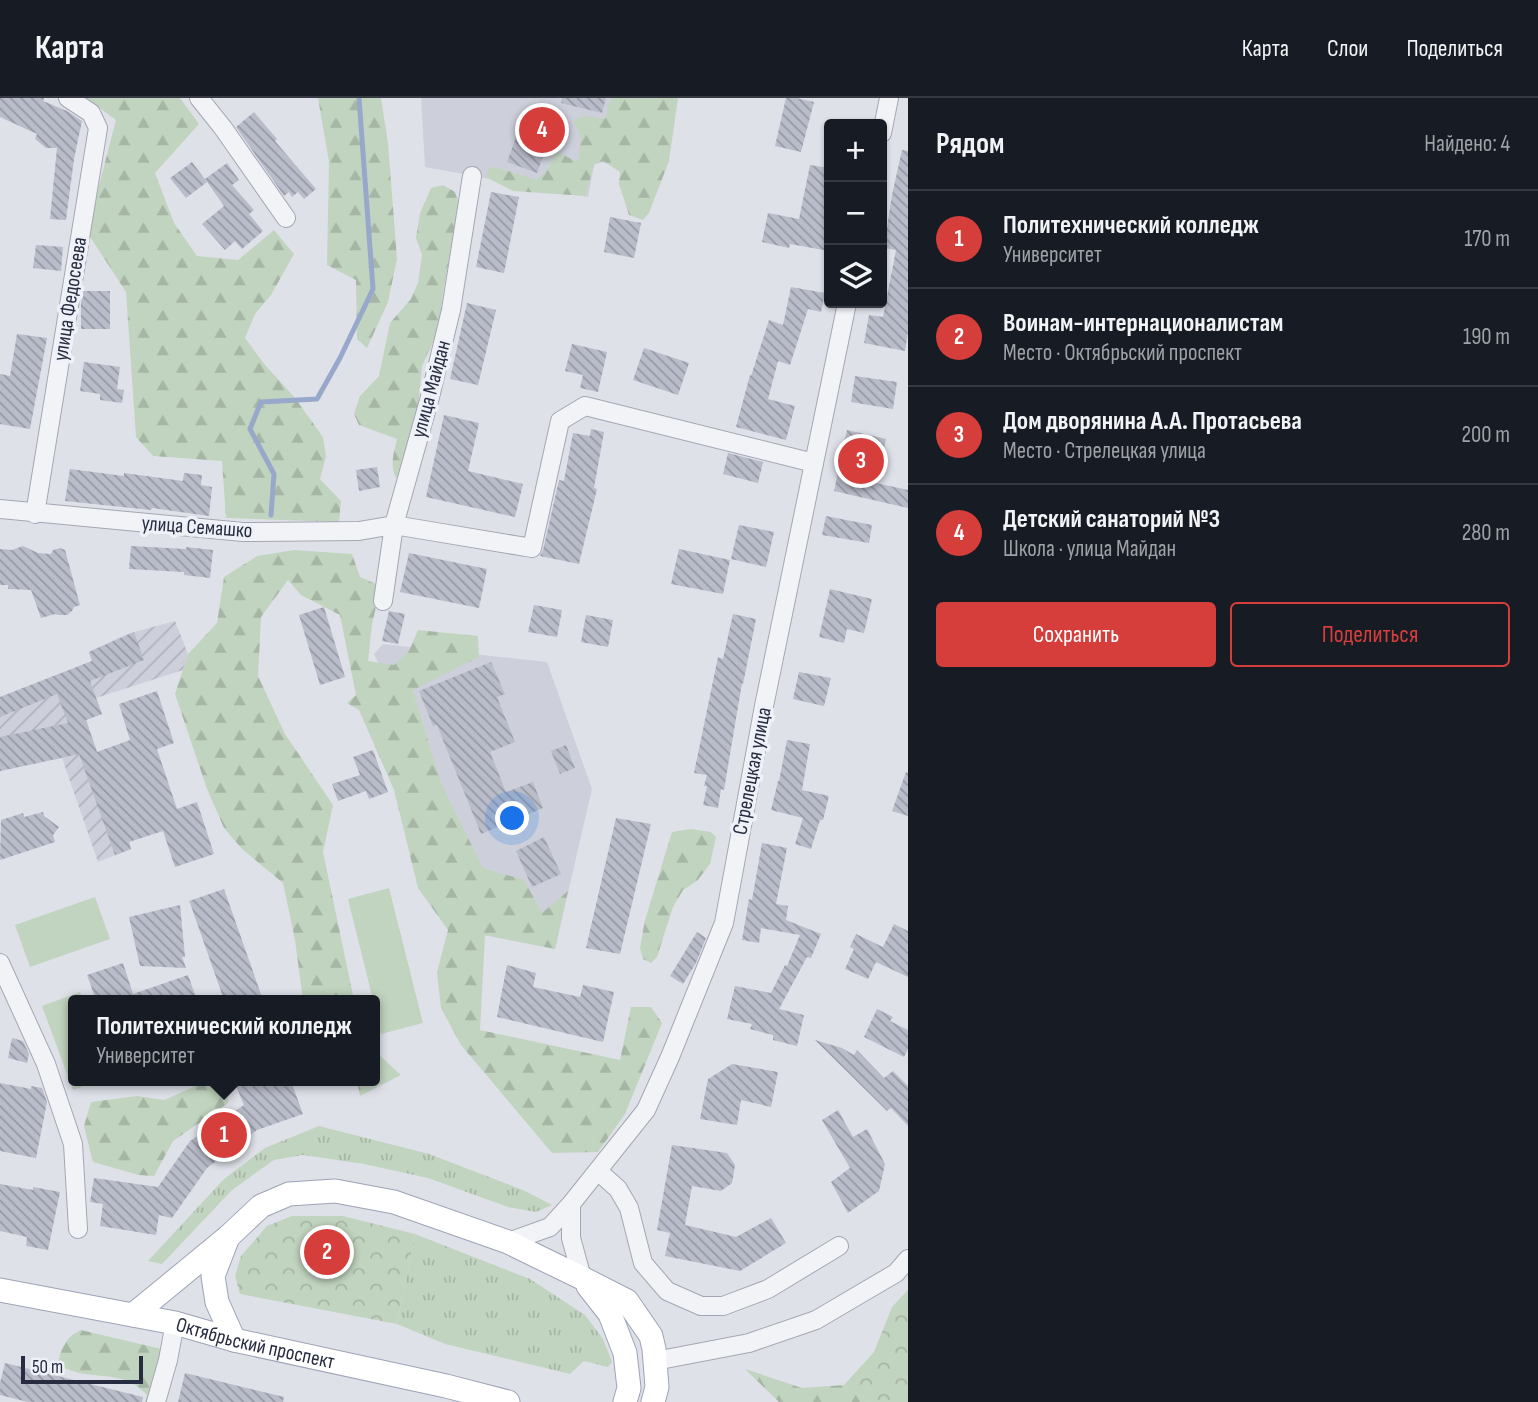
<!DOCTYPE html>
<html lang="ru">
<meta charset="utf-8">
<style>
body{margin:0;font-family:"Sofia Sans Condensed",sans-serif;background:#20242c;color:#f1f3f6}
.controls{position:absolute;right:21px;top:21px;display:grid;overflow:hidden;border-radius:7px;box-shadow:0 2px 5px #0004}
.controls button{width:63px;height:63px;display:grid;place-items:center;padding:0;border:0;border-bottom:2px solid #363941;background:#171b24;color:#f1f3f6;font:35px sans-serif}
.scale{position:absolute;left:21px;bottom:18px;width:122px;box-sizing:border-box;padding-left:7px;border:4px solid #272c41;border-top:0;font-size:19px;line-height:24px;white-space:nowrap;color:#272c41;-webkit-text-stroke:5px #eef1f7;paint-order:stroke}
.you{position:absolute;left:513px;top:721px;width:24px;height:24px;margin:-18px;border:5px solid #fff;border-radius:50%;background:#1a73e8;box-shadow:0 0 0 10px #1a73e833}
.badge{display:grid;place-items:center;width:46px;height:46px;border-radius:50%;background:#d63e3c;color:#fff;font-size:23px;font-weight:700}
.pin{position:absolute;translate:-50% -50%;border:4px solid #fff;box-shadow:0 2px 7px #0006}
.popup{position:absolute;left:68px;top:897px;width:312px;height:91px;box-sizing:border-box;display:grid;place-content:center;border-radius:7px;background:#171b24;filter:drop-shadow(0 2px 5px #0005);font-size:23px;white-space:nowrap;color:#9ea1a6}
.popup b{font-size:26px;color:#f1f3f6}
.popup::after{content:'';position:absolute;left:50%;top:100%;margin-left:-14px;border:14px solid transparent;border-top-color:#171b24}
.list{margin:0;padding:0;list-style:none}
h2{display:flex;justify-content:space-between;align-items:center;height:91px;margin:0;padding:0 28px;font-size:30px}
h2 small{font-size:23px;font-weight:400;color:#9ea1a6}
.list li{display:grid;grid-template-columns:46px 1fr auto;gap:21px;align-items:center;box-sizing:border-box;height:98px;padding:0 28px;border-top:2px solid #363941}
.list b{display:block;font-size:26px;white-space:nowrap}
.list p{margin:0;font-size:23px;white-space:nowrap;color:#9ea1a6}
.list em{font-size:23px;font-style:normal;color:#9ea1a6}
.actions{display:flex;gap:14px;padding:21px 28px}
.actions a{flex:1;padding:16px 0;border:2px solid #d63e3c;border-radius:7px;text-align:center;font-size:24px;color:#d63e3c}
.actions .main{background:#d63e3c;color:#fff}
.icon{flex:none;width:38px;height:38px;fill:none;stroke:currentColor;stroke-width:2;stroke-linecap:round;stroke-linejoin:round}
.map{position:relative;flex:none;width:908px;height:1304px;overflow:hidden}
header{display:flex;align-items:center;gap:42px;box-sizing:border-box;height:98px;padding:0 35px;background:#171b24;border-bottom:2px solid #363941}
header strong{font-size:33px}
nav{display:flex;gap:38px;margin-inline-start:auto;font-size:24px}
main{display:flex}
aside{flex:1;background:#171b24}
.map>svg:first-child{display:block}
.built{fill:#cdd0db}
.industrial{fill:url(#industrial-furrows)}
.grass{fill:url(#grass-tufts)}
.forest{fill:url(#forest-firs)}
.park{fill:url(#park-crowns)}
.pitch{fill:#c1d4bf}
.lines{fill:none;stroke-linecap:round;stroke-linejoin:round}
.stream{stroke:#98a8cb;stroke-width:5}
.building{fill:url(#building-back-hatch)}
.minor-casing{stroke:#a4a7b3;stroke-width:20}
.major-casing{stroke:#9da3b6;stroke-width:25}
.minor{stroke:#f2f3f7;stroke-width:18}
.major{stroke:#fff;stroke-width:23}
.labels{text-anchor:middle;dominant-baseline:central;stroke-width:7;stroke-linejoin:round;paint-order:stroke}
.street-label{font-size:21px;fill:#272c41;stroke:#eef1f7}
</style>
<header>
<strong>Карта</strong>
<nav><a>Карта</a><a>Слои</a><a>Поделиться</a></nav>
</header>
<main>
<div class="map">
<svg width="908" height="1304" viewBox="0 0 908 1304">
<defs>
<pattern id="industrial-furrows" width="10" height="10" patternUnits="userSpaceOnUse" patternTransform="scale(1.75)"><rect width="10" height="10" fill="#cdd0db"/><path d="M-1 1l2-2M0 10L10 0M9 11l2-2" fill="none" stroke="#b0b3bd"/></pattern>
<pattern id="grass-tufts" width="24" height="20" patternUnits="userSpaceOnUse" patternTransform="scale(1.75)"><rect width="24" height="20" fill="#c1d4bf"/><path d="M3 7l-1-3M5 7V3M7 7l1-3M15 17l-1-3M17 17v-4M19 17l1-3" fill="none" stroke="#a6b6a5"/></pattern>
<pattern id="forest-firs" width="22" height="20" patternUnits="userSpaceOnUse" patternTransform="scale(1.75)"><rect width="22" height="20" fill="#c1d4bf"/><path d="M5 1l3.5 6h-7zM16 11l3.5 6h-7z" fill="#a6b6a5"/></pattern>
<pattern id="park-crowns" width="20" height="18" patternUnits="userSpaceOnUse" patternTransform="scale(1.75)"><rect width="20" height="18" fill="#c1d4bf"/><path d="M2 6a3 3 0 1 1 6 0M12 15a3 3 0 1 1 6 0" fill="none" stroke="#a6b6a5"/></pattern>
<pattern id="building-back-hatch" width="6" height="6" patternUnits="userSpaceOnUse" patternTransform="scale(1.75)"><rect width="6" height="6" fill="#b9bcc9"/><path d="M-1 5l2 2M0 0l6 6M5-1l2 2" fill="none" stroke="#9699a5"/></pattern>
</defs>
<rect width="100%" height="100%" fill="#dfe1e9"/>
<g class="built">
<polygon points="421,0 667,0 652,74 595,63 588,99 425,69"/>
<polygon points="383,546 547,564 592,691 555,851 468,834 434,694 374,556"/>
</g>
<polygon class="industrial" points="175,523 188,556 183,572 96,600 102,616 86,622 131,751 98,764 62,660 0,673 0,599 92,563 89,554 118,540 134,534"/>
<g class="grass">
<polygon points="319,1028 429,1056 523,1092 552,1107 536,1114 508,1109 428,1080 364,1066 303,1057 274,1062 232,1092 162,1166 148,1163 224,1081 265,1050"/>
<polygon points="415,1136 530,1181 585,1217 603,1241 612,1264 608,1269 584,1263 570,1276 445,1246 397,1226"/>
</g>
<g class="forest">
<polygon points="86,0 180,0 199,26 155,75 174,125 197,158 238,162 274,132 294,156 271,197 255,216 245,240 265,267 295,300 323,339 326,358 320,381 341,403 339,424 226,420 222,363 153,358 136,339 126,194 87,134 116,22"/>
<polygon points="318,0 381,0 388,45 397,161 388,204 367,250 357,241 356,182 327,167 329,64"/>
<polygon points="611,0 678,0 669,63 649,115 643,122 629,117 619,86 620,74 603,63 594,67 585,98 513,93 486,79 489,70 495,69 536,82 547,72 557,54 578,64 581,39 573,22 585,18 605,21"/>
<path d="M443 87 455 94 459 105 442 201 441 227 422 268 415 343 399 383C388 372 394 354 397 341L359 327 354 316 360 298 379 278 390 225 411 201 418 185 422 157 416 140 420 115 431 90Z"/>
<polygon points="294,452 352,456 360,479 381,488 372,526 368,563 394,567 409,553 418,532 478,538 479,559 423,587 413,593 441,685 483,770 524,782 542,815 568,793 555,851 485,837 480,932 620,962 631,909 651,909 662,925 625,1016 598,1054 552,1055 461,947 441,910 437,874 448,832 418,790 394,692 359,612 347,605 356,597 340,517 301,497 288,482 261,519 258,578 285,636 333,707 323,754 354,902 303,902 295,842 283,785 242,751 224,730 207,691 175,596 188,556 217,525 224,479 257,458"/>
<polygon points="691,731 711,734 716,739 710,766 697,783 683,792 673,809 657,859 651,865 643,861 640,850 645,822 672,734"/>
<polygon points="375,953 401,977 360,998 357,983 374,983"/>
<polygon points="207,983 228,994 228,1005 173,1043 154,1078 139,1077 93,1064 84,1028 91,1004 137,998 164,1002"/>
<path d="M81 1232 174 1254 159 1304H145L147 1297C127 1275 106 1280 79 1275 72 1273 65 1270 58 1268 60 1252 65 1239 81 1232Z"/>
<polygon points="745,1271 802,1290 844,1287 869,1304 779,1304"/>
</g>
<g class="park">
<polygon points="292,1118 343,1118 415,1136 397,1226 240,1196 235,1178 241,1158 267,1128"/>
<polygon points="908,1192 908,1304 869,1304 844,1287 874,1254 892,1209"/>
</g>
<g class="pitch">
<polygon points="389,790 423,925 381,936 375,909 374,902 373,902 348,801"/>
<polygon points="95,799 110,841 30,869 15,827"/>
<polygon points="80,894 83,902 74,902 74,983 98,983 73,992 42,908"/>
</g>
<g class="lines">
<polyline class="stream" points="271,417 274,376 250,331 261,304 317,301 340,260 373,191 359,0"/>
</g>
<g class="building">
<polygon points="0,0 44,0 43,3 67,13 82,23 74,61 66,122 50,121 57,50 46,50 35,41 37,36 0,19"/>
<polygon points="562,0 606,0 602,15 561,5"/>
<polygon points="786,0 796,0 814,4 801,54 775,48"/>
<polygon points="254,14 277,41 275,43 316,91 304,101 298,94 292,99 289,94 284,98 236,29"/>
<polygon points="522,22 552,33 537,75 507,64"/>
<polygon points="902,52 908,53 908,234 905,253 864,245 869,217 883,219 896,152 884,150 892,97"/>
<polygon points="192,64 207,84 186,100 170,80"/>
<polygon points="227,65 239,82 232,87 254,112 249,116 263,133 242,151 235,143 225,152 202,126 224,108 205,81"/>
<polygon points="810,67 829,70 829,153 790,146 789,150 762,144 768,115 799,121"/>
<polygon points="491,94 519,99 504,175 476,169"/>
<polygon points="610,119 641,125 634,160 604,154"/>
<polygon points="36,147 63,149 61,173 33,170"/>
<polygon points="791,189 825,195 821,214 808,211 790,267 778,263 768,301 795,308 786,342 736,329 750,277 751,278 769,222 783,227"/>
<polygon points="83,193 110,193 110,231 81,231 81,205"/>
<polygon points="467,205 496,212 478,287 450,281"/>
<polygon points="17,236 47,240 30,331 0,326 0,276 10,278"/>
<polygon points="572,246 607,254 598,294 580,290 583,277 565,273"/>
<polygon points="644,250 689,265 678,297 633,282"/>
<polygon points="84,264 120,269 117,291 124,292 122,305 100,302 100,296 80,293"/>
<polygon points="855,278 897,284 893,311 851,304"/>
<polygon points="444,317 479,325 468,373 523,386 515,419 426,399"/>
<polygon points="591,331 604,334 594,390 597,391 579,466 540,458 543,452 559,382 564,383 573,335 590,338"/>
<polygon points="847,332 886,341 876,385 908,392 908,410 834,393"/>
<polygon points="728,355 763,364 758,385 723,376"/>
<polygon points="377,369 380,389 359,393 356,372"/>
<polygon points="70,371 124,378 124,375 183,383 184,375 202,377 201,387 212,389 209,418 152,410 151,412 65,403"/>
<polygon points="826,418 872,427 869,445 822,437"/>
<polygon points="739,427 774,434 766,469 731,461"/>
<polygon points="23,448 38,455 51,456 53,452 60,450 65,452 80,507 74,509 72,513 67,517 59,517 55,516 41,520 31,492 8,491 8,487 0,487 0,451 12,452"/>
<polygon points="131,448 186,451 186,449 213,452 210,480 184,477 184,474 129,471"/>
<polygon points="679,451 730,462 723,496 671,486"/>
<polygon points="409,455 487,471 479,510 400,494"/>
<polygon points="830,491 872,501 864,535 847,531 844,545 819,539"/>
<polygon points="534,507 562,512 557,539 528,534"/>
<polygon points="324,509 345,579 320,587 299,517"/>
<polygon points="389,513 405,516 398,546 382,543"/>
<polygon points="733,516 756,521 743,586 742,585 724,692 721,691 718,710 703,707 707,688 704,688 707,677 694,675 718,559 723,561"/>
<polygon points="586,517 613,522 608,549 581,544"/>
<polygon points="134,534 144,562 90,583 102,616 86,622 97,654 130,642 119,606 157,593 174,645 157,651 177,711 197,704 214,756 175,769 163,733 129,744 131,751 115,757 79,656 0,673 0,639 68,625 57,596 0,619 0,599 92,563 89,554"/>
<polygon points="491,564 505,596 497,599 515,644 490,654 506,694 533,684 543,710 481,736 437,627 433,628 419,593"/>
<polygon points="799,574 831,580 824,608 793,601"/>
<polygon points="787,642 810,646 802,692 829,698 823,722 820,722 811,751 795,746 803,720 771,712 778,683 779,683"/>
<polygon points="566,647 575,670 560,676 551,653"/>
<polygon points="373,652 388,694 369,701 366,693 338,703 332,686 360,677 353,659"/>
<polygon points="906,674 908,675 908,718 892,713"/>
<polygon points="43,714 44,718 59,729 53,737 55,744 0,762 1,722 23,715 24,719"/>
<polygon points="616,720 651,726 620,856 586,850"/>
<polygon points="544,739 561,776 532,789 516,753"/>
<polygon points="762,745 787,750 776,806 788,808 786,822 821,836 811,860 807,859 779,911 804,917 797,948 773,942 773,937 750,931 752,926 727,921 735,888 771,895 785,867 787,868 800,837 761,830 759,845 742,842 749,801 752,802"/>
<polygon points="224,791 263,902 224,902 190,805 189,803"/>
<polygon points="180,807 185,859 182,859 186,870 140,868 129,819"/>
<polygon points="894,826 908,833 908,879 876,864 868,881 845,871 854,851 850,849 856,836 883,849"/>
<polygon points="697,834 706,840 696,865 683,886 670,878"/>
<polygon points="123,865 133,896 188,877 197,902 96,902 87,877"/>
<polygon points="507,867 536,875 533,889 580,899 583,887 614,894 603,944 497,919"/>
<polygon points="877,911 893,919 890,923 908,932 908,951 904,959 864,939"/>
<polygon points="12,940 23,943 29,956 27,965 8,960"/>
<polygon points="815,942 842,950 854,957 857,952 884,980 893,973 908,988 908,1028 891,1010 887,1013"/>
<polygon points="732,966 778,974 771,1009 741,1002 737,1027 700,1021 708,981"/>
<polygon points="234,983 291,983 303,1016 257,1032 207,1070 172,1120 159,1117 156,1137 100,1128 103,1106 90,1104 94,1080 158,1089 190,1043 244,1007"/>
<polygon points="0,985 31,991 31,988 42,990 47,1004 36,1060 0,1053"/>
<polygon points="838,1012 853,1039 867,1031 885,1066 879,1093 848,1115 831,1084 850,1070 822,1022"/>
<polygon points="672,1047 727,1055 735,1067 732,1085 721,1093 692,1088 685,1127 736,1139 771,1120 786,1145 740,1173 665,1158 670,1135 657,1132"/>
<polygon points="0,1086 33,1092 33,1089 60,1094 48,1152 26,1148 27,1139 0,1133"/>
<polygon points="5,1265 143,1299 142,1304 28,1304 0,1297 0,1285"/>
<polygon points="185,1275 284,1299 283,1304 178,1304"/>
</g>
<g class="lines">
<defs>
<g id="minor">
<polyline points="199,0 223,30 286,120"/>
<polyline points="882,35 889,0"/>
<polyline points="0,411 243,434 359,433 394,427 532,450 560,323 585,308 814,365"/>
<polyline points="35,416 98,30 91,15 68,0"/>
<polyline points="383,503 394,427 430,299 451,212 472,78"/>
<polyline points="0,865 46,966 73,1046 78,1131"/>
<polyline points="598,1073 618,1091 629,1110 643,1165 667,1193 701,1208 723,1208 768,1191 839,1148"/>
<polyline points="571,1106 571,1140 582,1180"/>
<polyline points="508,1144 550,1129 571,1106 646,1012 670,959 724,825 764,608 847,205"/>
<polyline points="655,1263 749,1245 816,1222 896,1175 908,1161"/>
<polyline points="156,1304 168,1262 175,1225"/>
</g>
<g id="major">
<polyline points="228,1139 213,1178 217,1204 234,1242"/>
<polyline points="588,1188 610,1216 625,1255 629,1290 625,1304"/>
<path id="s1" d="M0 1192 175 1225 234 1242 446 1288 508 1304"/>
<polyline points="133,1217 228,1139 261,1108 289,1096 335,1093 394,1104 508,1144 582,1180 627,1203 651,1238 654,1251 657,1289 653,1304"/>
</g>
</defs>
<use href="#minor" class="minor-casing"/>
<use href="#major" class="major-casing"/>
<use href="#minor" class="minor"/>
<use href="#major" class="major"/>
</g>
<g class="labels">
<g class="street-label">
<text transform="translate(70 201) rotate(-81)">улица Федосеева</text>
<text transform="translate(431 291) rotate(-75)">улица Майдан</text>
<text transform="translate(197 429) rotate(4)">улица Семашко</text>
<text transform="translate(752 673) rotate(-79)">Стрелецкая улица</text>
<text stroke="none"><textPath href="#s1" startOffset="261">Октябрьский проспект</textPath></text>
</g>
</g>
</svg>
<div class="controls">
<button>+</button>
<button>−</button>
<button><svg class="icon" aria-label="layers" viewBox="0 0 24 24"><path d="M12 4l9 5-9 5-9-5zM3 14l9 5 9-5"/></svg></button>
</div>
<div class="scale">50 m</div>
<div class="you"></div>
<div class="pin badge" style="left:224px;top:1037px">1</div>
<div class="popup"><b>Политехнический колледж</b>Университет</div>
<div class="pin badge" style="left:327px;top:1154px">2</div>
<div class="pin badge" style="left:861px;top:363px">3</div>
<div class="pin badge" style="left:542px;top:32px">4</div>
</div>
<aside>
<h2>Рядом<small>Найдено: 4</small></h2>
<ul class="list">
<li><span class="badge">1</span><div><b>Политехнический колледж</b><p>Университет</p></div><em>170 m</em></li>
<li><span class="badge">2</span><div><b>Воинам-интернационалистам</b><p>Место · Октябрьский проспект</p></div><em>190 m</em></li>
<li><span class="badge">3</span><div><b>Дом дворянина А.А. Протасьева</b><p>Место · Стрелецкая улица</p></div><em>200 m</em></li>
<li><span class="badge">4</span><div><b>Детский санаторий №3</b><p>Школа · улица Майдан</p></div><em>280 m</em></li>
</ul>
<div class="actions"><a class="main">Сохранить</a><a>Поделиться</a></div>
</aside>
</main>
